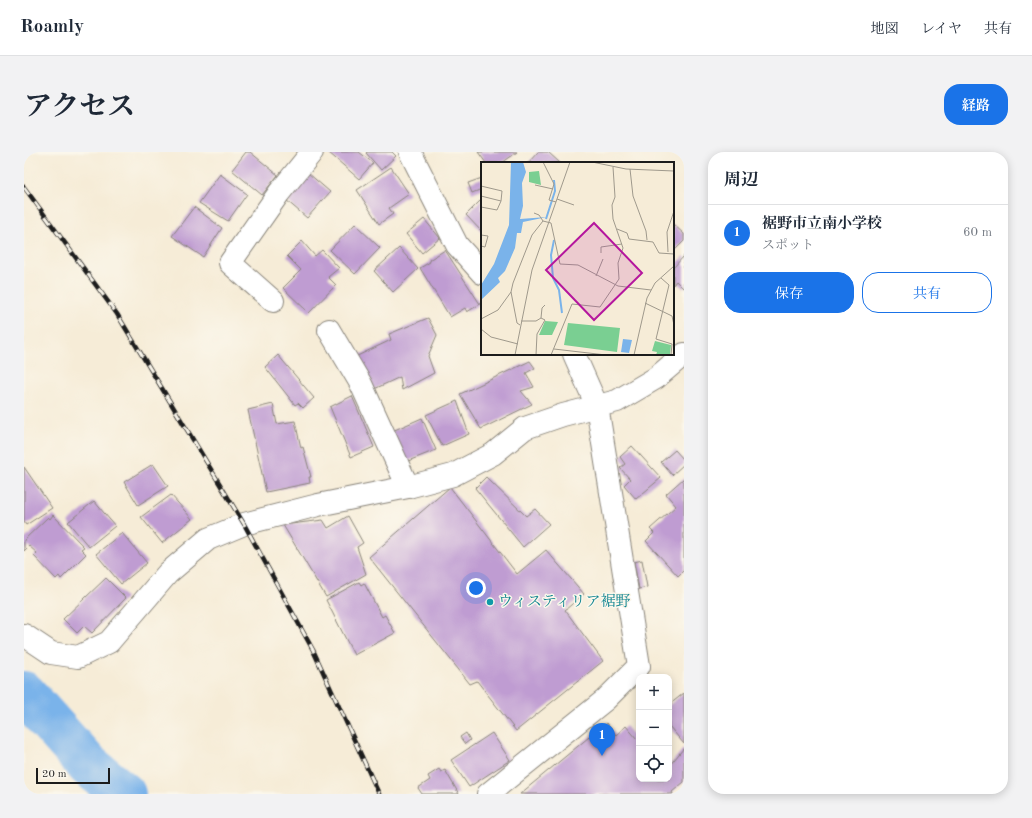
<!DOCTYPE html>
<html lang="ja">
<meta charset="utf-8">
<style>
body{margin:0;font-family:"Old Standard TT","Noto Serif JP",serif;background:#f2f2f3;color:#1f2937}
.controls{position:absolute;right:12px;bottom:12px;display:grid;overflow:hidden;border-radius:8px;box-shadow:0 2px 10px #0003}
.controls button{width:36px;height:36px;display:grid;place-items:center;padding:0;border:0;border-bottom:1px solid #e0e1e3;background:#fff;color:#1f2937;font:20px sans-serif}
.scale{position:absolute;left:12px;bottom:10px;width:74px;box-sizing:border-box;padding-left:4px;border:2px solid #1c1c1c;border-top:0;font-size:11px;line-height:14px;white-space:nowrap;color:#1c1c1c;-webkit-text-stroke:3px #fbf7ec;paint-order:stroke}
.you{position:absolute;left:452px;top:436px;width:14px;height:14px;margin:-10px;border:3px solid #fff;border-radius:50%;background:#1a73e8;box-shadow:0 0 0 6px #1a73e833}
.badge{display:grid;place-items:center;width:26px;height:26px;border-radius:50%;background:#1a73e8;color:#fff;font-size:13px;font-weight:700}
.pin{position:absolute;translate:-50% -33px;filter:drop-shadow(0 1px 2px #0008)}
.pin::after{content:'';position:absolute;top:21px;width:14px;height:12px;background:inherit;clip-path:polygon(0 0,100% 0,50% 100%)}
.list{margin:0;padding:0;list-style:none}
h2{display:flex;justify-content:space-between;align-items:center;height:52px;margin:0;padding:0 16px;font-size:17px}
h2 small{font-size:13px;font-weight:400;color:#747a83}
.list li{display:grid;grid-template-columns:26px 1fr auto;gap:12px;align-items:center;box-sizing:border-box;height:56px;padding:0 16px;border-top:1px solid #e0e1e3}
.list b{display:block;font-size:15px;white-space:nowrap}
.list p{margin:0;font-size:13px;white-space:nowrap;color:#747a83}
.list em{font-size:13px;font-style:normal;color:#747a83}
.actions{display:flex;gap:8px;padding:12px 16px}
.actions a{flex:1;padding:9px 0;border:1px solid #1a73e8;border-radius:16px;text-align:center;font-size:14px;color:#1a73e8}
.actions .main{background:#1a73e8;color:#fff}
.icon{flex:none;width:22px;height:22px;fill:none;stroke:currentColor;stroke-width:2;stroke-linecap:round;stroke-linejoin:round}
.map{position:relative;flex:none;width:660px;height:642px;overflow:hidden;border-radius:16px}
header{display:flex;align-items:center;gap:24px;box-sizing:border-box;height:56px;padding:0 20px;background:#fff;border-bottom:1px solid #e0e1e3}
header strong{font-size:19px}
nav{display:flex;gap:22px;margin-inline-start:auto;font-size:14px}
.intro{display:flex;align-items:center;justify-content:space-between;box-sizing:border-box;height:96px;padding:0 24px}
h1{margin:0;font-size:28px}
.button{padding:10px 18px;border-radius:16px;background:#1a73e8;color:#fff;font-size:14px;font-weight:700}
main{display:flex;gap:24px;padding:0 24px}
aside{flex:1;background:#fff;border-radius:16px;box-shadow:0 2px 10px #0003}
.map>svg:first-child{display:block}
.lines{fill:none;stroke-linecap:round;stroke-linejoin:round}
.river{stroke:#7ab3ea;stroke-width:44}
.building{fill:#bf9cd2}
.minor-casing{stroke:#89847a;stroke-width:24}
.minor{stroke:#fff;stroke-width:22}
.rail-casing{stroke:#1c1c1c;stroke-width:4.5}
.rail{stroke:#fbf7ec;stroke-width:3;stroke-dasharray:9;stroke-linecap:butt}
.culture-dot{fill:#0f9aa8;stroke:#fbf7ec;stroke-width:1.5}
.labels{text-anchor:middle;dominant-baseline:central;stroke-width:3;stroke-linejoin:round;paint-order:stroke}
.culture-label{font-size:15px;fill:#0d838f;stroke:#fbf7ec;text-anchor:start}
.inset-river{fill:none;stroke:#7ab3ea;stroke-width:2}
.inset-road{fill:none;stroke:#9f998c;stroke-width:1}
.view{fill:#b5179e;fill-opacity:0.15;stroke:#b5179e;stroke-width:2}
.inset-edge{fill:none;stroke:#1c1c1c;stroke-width:2}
</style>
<header>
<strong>Roamly</strong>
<nav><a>地図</a><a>レイヤ</a><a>共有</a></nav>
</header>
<div class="intro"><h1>アクセス</h1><a class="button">経路</a></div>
<main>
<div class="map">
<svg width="660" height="642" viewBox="0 0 660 642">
<rect width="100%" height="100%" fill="#fbf7ec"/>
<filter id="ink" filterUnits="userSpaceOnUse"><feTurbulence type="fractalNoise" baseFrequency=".025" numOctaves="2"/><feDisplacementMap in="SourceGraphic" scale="8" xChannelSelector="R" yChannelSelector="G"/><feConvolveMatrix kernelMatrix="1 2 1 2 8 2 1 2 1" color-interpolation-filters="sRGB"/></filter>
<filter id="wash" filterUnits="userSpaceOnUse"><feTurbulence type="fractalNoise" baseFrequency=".012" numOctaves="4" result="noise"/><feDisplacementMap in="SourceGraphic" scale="16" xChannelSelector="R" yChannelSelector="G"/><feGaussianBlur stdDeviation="0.9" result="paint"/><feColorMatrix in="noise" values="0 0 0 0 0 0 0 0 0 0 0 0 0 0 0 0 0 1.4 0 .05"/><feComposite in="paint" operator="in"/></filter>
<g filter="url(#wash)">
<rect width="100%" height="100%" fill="#f6ecd7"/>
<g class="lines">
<polyline class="river" points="0,541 64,613 100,642"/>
</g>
<g id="blocks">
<g class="building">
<polygon points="222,0 226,0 254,23 238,43 208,18"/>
<polygon points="304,0 335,0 349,11 335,27"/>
<polygon points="343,0 368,0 372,4 357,18 342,1"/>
<polygon points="454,0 493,0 478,11 462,11"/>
<polygon points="514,0 524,0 536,11 504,11"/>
<polygon points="367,15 385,42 365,56 369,62 355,72 333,38"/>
<polygon points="284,21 306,40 283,66 262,48"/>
<polygon points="196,22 223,42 204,69 175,51"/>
<polygon points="458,26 458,37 448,41 444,31"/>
<polygon points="458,47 458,80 442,63"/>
<polygon points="170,55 198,76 179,105 148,84"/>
<polygon points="400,67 416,86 398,101 382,82"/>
<polygon points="331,72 356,96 331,122 306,98"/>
<polygon points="649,72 660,82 660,89 649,100"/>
<polygon points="278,89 291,104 298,98 315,116 304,125 312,133 285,161 259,136 277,118 263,104"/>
<polygon points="375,96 394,117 369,140 350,119"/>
<polygon points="421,98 456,152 443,160 441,156 426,165 396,116 406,110 405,108"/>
<polygon points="660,104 660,137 652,129 649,133 649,116"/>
<polygon points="404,166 413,183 404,204 410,221 378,238 376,225 346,239 331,205 367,188 365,182"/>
<polygon points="254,203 290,246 279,256 274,251 271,253 241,215"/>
<polygon points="506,209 511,216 502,221 510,235 497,239 508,252 457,277 436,242"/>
<polygon points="328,244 350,295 327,305 306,255"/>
<polygon points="433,249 445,282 418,294 402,263"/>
<polygon points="249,252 253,272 271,269 277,296 279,295 287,325 285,325 286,331 242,340 224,258"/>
<polygon points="398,266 412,298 379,311 366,280"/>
<polygon points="608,294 637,326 612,347 600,333 606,327 596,316 601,312 596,305"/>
<polygon points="651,298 660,308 660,312 648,323 637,310"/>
<polygon points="129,312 144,334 114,353 100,330"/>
<polygon points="0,315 28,356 2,373 0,370"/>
<polygon points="462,325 502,364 511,357 525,372 499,395 451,336"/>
<polygon points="660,326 660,418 654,424 622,389 630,381 626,377 652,354 642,342"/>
<polygon points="426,335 493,422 522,398 560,442 541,458 579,509 492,579 453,529 446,532 345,405"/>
<polygon points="147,343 168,367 138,391 117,365"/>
<polygon points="70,349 91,374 65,395 44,370"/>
<polygon points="29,363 60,395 57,397 62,402 37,427 35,424 32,427 10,404 13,401 5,394 0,399 0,388 24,365 26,367"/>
<polygon points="324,364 339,391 333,395 342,422 302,445 259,373 299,368 304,376"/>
<polygon points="98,381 123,411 97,432 72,402"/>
<polygon points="618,408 623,435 615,437 610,410"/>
<polygon points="82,426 102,446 68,481 60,474 53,481 39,467"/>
<polygon points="335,430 337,433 340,431 358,465 361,463 371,481 330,503 302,448"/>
<polygon points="660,541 660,592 645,574 645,553"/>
<polygon points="582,571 592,583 602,574 613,587 615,585 615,627 645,627 645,614 660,596 660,630 648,640 649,642 496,642"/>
<polygon points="442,581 446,588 441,592 436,585"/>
<polygon points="468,581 486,608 445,635 427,608"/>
<polygon points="415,617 417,620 421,618 435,642 398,642 394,636 406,628 404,624"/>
</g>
</g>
</g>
<g filter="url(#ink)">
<use href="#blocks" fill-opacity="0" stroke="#89847a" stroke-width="1"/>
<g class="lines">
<defs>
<g id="minor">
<polyline points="386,0 433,93 458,121"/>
<polyline points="249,149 206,111 255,41 288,0"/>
<polyline points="305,178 337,232 384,335"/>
<polyline points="0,483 27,501 54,505 85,490 144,421 184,387 220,372 294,353 384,335 429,323 469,302 501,276 539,263 593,249 632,226 660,202"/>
<polyline points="464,642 581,548 615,514 573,254 550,202"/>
</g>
</defs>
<use href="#minor" class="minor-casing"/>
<use href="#minor" class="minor"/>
<defs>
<polyline id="rail" points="0,35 93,162 220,372 289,498 355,642"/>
</defs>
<use href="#rail" class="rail-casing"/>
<use href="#rail" class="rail"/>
</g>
</g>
<circle class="culture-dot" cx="466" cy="450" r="4"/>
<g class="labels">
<g class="culture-label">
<text x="474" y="450">ウィスティリア裾野</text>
</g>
</g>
<g transform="translate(457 10)">
<rect width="193" height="193" fill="#f6ecd7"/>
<path d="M64 159 77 160 71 173H58ZM87 161 139 166 136 190 83 183Z" fill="#7acf92"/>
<path d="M58 9 60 23 48 20V10Z" fill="#7acf92"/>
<path d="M174 179 190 183 189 193H175L176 190 171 189Z" fill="#7acf92"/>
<path d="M30 0H42L45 10 41 21 42 44 39 57 66 55 42 60 40 71H36L34 86 24 109 17 116 19 120 0 138V123L13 102 28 63ZM142 177 151 178 148 191 140 190Z" fill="#7ab3ea"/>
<path class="inset-river" d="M65 57 74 29 73 18M73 78 70 93 72 116 78 128 81 151"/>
<path class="inset-road" d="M62 0 73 22 68 38 75 40M111 0 145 7 193 9M149 7 152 34 165 69 166 78M193 21V40M54 23 72 27M0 24 21 29 20 39 0 34M76 37 93 43M0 45 16 48 20 39M53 51 58 53 62 59M136 67 146 71 148 77 172 80 178 91 193 92M0 73 7 74 4 85 0 84M187 90 186 70 193 49M120 91V85L141 82M115 114 122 97M180 116 188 123 175 177 191 182 190 193M164 141 191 154 193 163M0 157 17 148 30 130M40 159H55L60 156 61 146 64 143M39 163 36 161 30 130 32 121 51 73 62 59 70 61 79 102 97 103 137 124 170 128M0 167 10 175 37 182M73 187 125 193M34 193 51 108 89 0M55 193 56 172 64 158 60 156M70 193 91 142 119 145 138 117 137 101 142 86 132 57 131 43 134 35 132 5M153 193 166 136 174 121 193 104"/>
<path class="view" d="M113 61 161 111 113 158 65 108Z"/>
<rect width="193" height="193" class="inset-edge"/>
</g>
</svg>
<div class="controls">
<button>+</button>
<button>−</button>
<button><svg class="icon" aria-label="locate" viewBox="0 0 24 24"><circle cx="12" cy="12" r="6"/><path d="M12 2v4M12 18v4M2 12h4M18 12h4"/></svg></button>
</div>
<div class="scale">20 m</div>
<div class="you"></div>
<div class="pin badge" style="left:578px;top:604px">1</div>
</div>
<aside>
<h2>周辺<small></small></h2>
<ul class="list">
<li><span class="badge">1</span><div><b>裾野市立南小学校</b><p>スポット</p></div><em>60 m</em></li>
</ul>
<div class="actions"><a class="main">保存</a><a>共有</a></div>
</aside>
</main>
